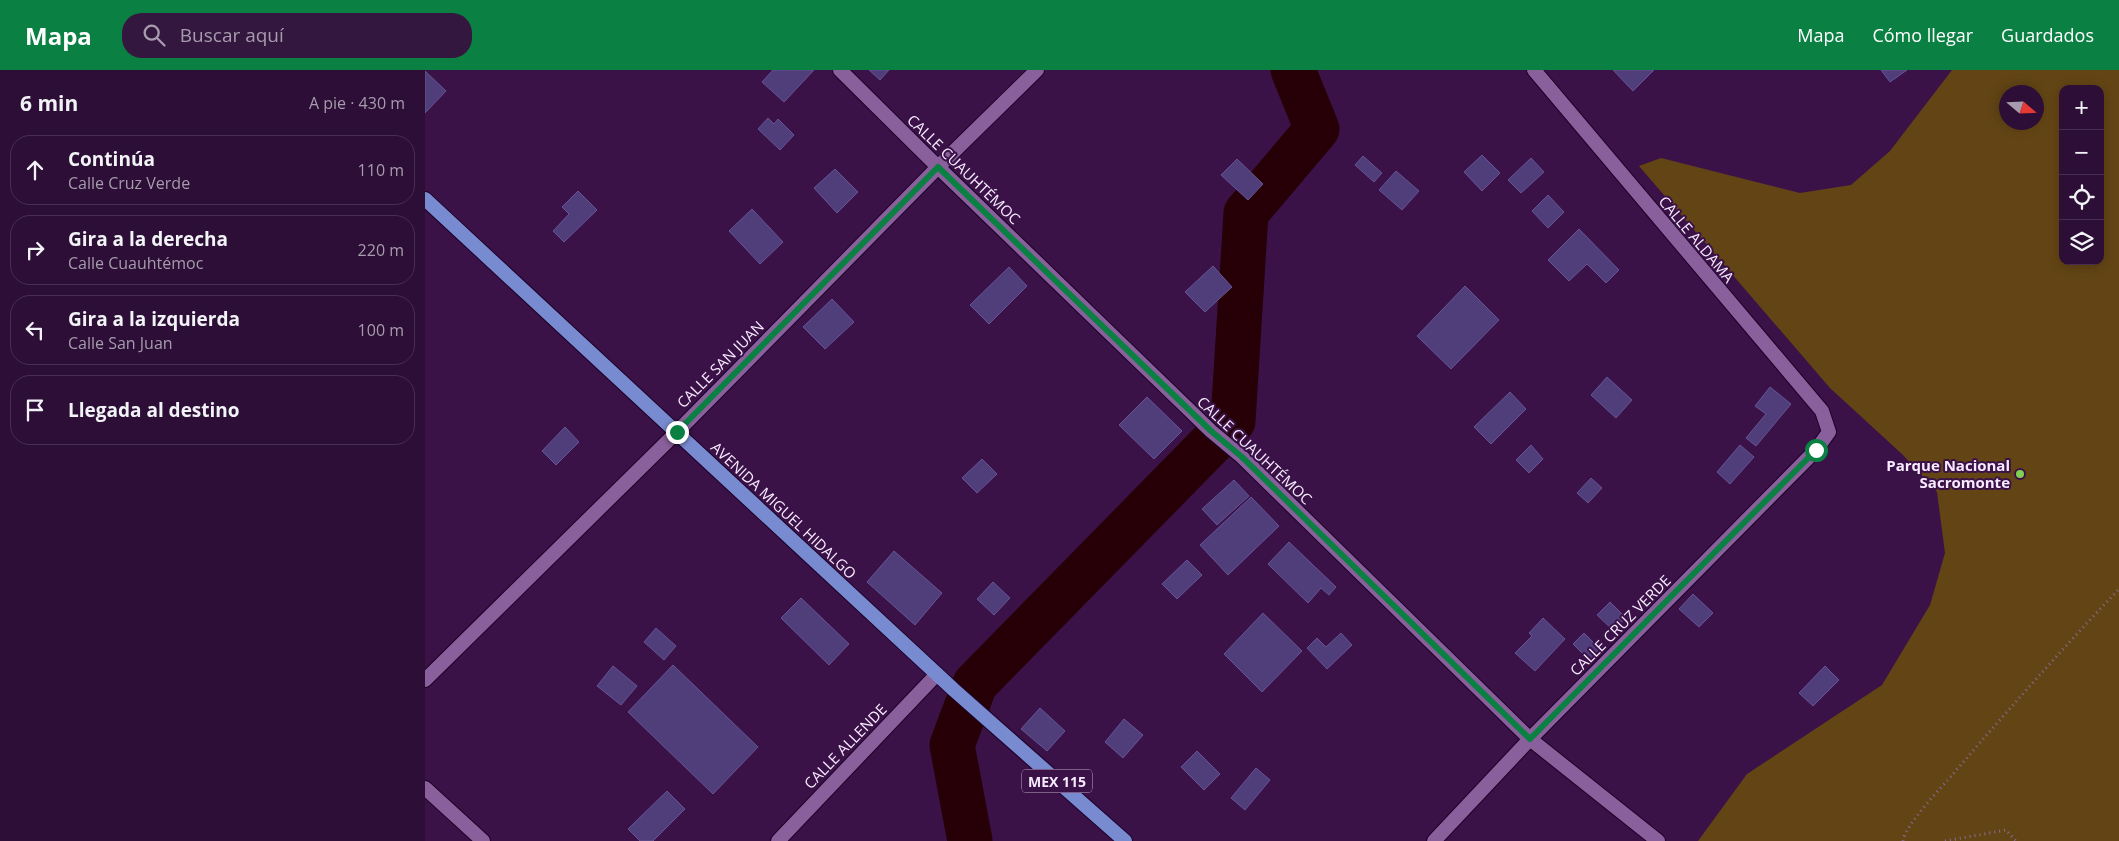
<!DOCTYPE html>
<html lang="es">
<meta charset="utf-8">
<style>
body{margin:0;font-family:"Open Sans",sans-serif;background:#34173e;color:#f1f3f6}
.controls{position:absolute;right:15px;top:15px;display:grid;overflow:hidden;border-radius:10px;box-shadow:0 2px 12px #0003}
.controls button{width:45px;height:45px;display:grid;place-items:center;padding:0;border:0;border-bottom:1px solid #482e51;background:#2c0e36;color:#f1f3f6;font:25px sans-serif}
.compass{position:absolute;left:1574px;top:15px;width:45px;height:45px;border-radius:50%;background:#2c0e36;box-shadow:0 2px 12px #0003;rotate:109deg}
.stop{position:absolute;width:15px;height:15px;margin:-11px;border:4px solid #0b8043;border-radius:50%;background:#fff}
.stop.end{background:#0b8043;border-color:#fff;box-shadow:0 1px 5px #0008}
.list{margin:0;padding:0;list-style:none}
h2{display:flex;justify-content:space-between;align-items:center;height:65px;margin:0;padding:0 20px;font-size:21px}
h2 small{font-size:16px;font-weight:400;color:#a69cad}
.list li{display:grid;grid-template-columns:32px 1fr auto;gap:15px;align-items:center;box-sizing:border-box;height:70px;margin:0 10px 10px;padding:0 10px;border:1px solid #482e51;border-radius:20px}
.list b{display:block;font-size:19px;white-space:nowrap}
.list p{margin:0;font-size:16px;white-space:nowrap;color:#a69cad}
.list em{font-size:16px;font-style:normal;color:#a69cad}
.icon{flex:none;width:28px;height:28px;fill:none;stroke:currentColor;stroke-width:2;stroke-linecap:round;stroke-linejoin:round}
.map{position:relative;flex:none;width:1694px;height:771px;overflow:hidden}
header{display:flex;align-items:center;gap:30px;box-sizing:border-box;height:70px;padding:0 25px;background:#0b8043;color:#fff}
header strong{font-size:24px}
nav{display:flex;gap:28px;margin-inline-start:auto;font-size:18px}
.search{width:350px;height:45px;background:#34173e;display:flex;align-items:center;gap:12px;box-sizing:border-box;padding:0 18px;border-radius:20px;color:#a69cad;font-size:19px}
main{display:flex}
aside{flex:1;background:#2c0e36}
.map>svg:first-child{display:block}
.green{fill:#634515;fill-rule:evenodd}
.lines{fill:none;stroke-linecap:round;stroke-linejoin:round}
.river{stroke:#260006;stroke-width:45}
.building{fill:#503e7b;stroke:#665494}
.minor-casing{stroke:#1d0127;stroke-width:16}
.primary-casing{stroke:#1d0127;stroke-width:16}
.path{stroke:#876a93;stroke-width:3;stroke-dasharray:1 4;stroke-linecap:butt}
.minor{stroke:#89609b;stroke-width:14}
.primary{stroke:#788bd0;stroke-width:14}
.route{stroke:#0b8043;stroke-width:6}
.poi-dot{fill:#80d051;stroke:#3a1248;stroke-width:2}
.labels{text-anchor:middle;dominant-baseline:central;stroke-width:4;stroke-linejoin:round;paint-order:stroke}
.shield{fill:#3a1248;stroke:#bfaac8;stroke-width:1}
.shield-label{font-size:14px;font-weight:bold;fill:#f8ebff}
.street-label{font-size:15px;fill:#f8ebff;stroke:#3a1248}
.poi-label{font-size:15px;font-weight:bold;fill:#f8ebff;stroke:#3a1248;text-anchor:end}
</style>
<header>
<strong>Mapa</strong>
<div class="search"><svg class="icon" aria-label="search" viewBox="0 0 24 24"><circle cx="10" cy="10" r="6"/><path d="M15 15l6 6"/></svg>Buscar aquí</div>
<nav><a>Mapa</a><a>Cómo llegar</a><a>Guardados</a></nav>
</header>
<main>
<aside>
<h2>6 min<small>A pie · 430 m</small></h2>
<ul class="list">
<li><svg class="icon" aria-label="ahead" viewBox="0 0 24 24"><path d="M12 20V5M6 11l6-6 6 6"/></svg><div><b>Continúa</b><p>Calle Cruz Verde</p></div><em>110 m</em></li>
<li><svg class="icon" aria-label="right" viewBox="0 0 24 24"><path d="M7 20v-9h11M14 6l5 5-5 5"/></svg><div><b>Gira a la derecha</b><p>Calle Cuauhtémoc</p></div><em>220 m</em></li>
<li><svg class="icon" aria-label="left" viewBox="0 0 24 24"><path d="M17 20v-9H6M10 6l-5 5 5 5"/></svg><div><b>Gira a la izquierda</b><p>Calle San Juan</p></div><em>100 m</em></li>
<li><svg class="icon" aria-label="arrive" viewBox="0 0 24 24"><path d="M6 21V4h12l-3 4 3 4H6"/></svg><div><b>Llegada al destino</b></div></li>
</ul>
</aside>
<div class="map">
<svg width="1694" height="771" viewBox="0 0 1694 771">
<rect width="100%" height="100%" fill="#3a1248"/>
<path class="green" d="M1527 0H1694V771H1273L1322 704 1457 615 1505 535 1520 483 1512 422 1478 385 1405 318 1214 96 1236 88 1375 123 1426 115 1465 81ZM1638 19H1675V191H1638ZM1582 22H1612V52H1582Z"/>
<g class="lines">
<polyline class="river" points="545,771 527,675 550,614 808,351 821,143 892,59 868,0"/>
</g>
<g class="building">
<polygon points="348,0 389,0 359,32 337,12"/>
<polygon points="444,0 464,0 455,10"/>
<polygon points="1188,0 1229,0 1208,21"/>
<polygon points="1456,0 1482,0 1465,12"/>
<polygon points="0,1 21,21 0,43"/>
<polygon points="343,48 349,54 353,49 369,65 355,80 333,59"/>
<polygon points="1057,85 1075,103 1057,121 1039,102"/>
<polygon points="938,86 957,103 949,112 930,95"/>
<polygon points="1106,88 1119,102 1096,123 1083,110"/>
<polygon points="812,89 838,114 823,130 796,105"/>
<polygon points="410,99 433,122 412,143 389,118"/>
<polygon points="971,101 994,121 977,140 954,120"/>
<polygon points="153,121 172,140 139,172 128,161 144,144 137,137"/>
<polygon points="1123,125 1139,142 1123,158 1107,141"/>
<polygon points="327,139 358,172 335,194 304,161"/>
<polygon points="1154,159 1194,200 1181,213 1162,194 1144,211 1123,190"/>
<polygon points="788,196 807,217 780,242 760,222"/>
<polygon points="584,197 602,216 564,254 545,235"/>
<polygon points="1040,216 1074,250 1026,299 992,266"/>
<polygon points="407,229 429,252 400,279 378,257"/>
<polygon points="1182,307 1207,330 1191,348 1166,325"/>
<polygon points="1345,317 1366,334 1331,376 1321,368 1341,344 1330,336"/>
<polygon points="1085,322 1101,339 1066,374 1049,357"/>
<polygon points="722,327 757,361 729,389 694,355"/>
<polygon points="140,357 154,372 131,395 117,381"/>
<polygon points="1106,375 1118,389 1104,403 1091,390"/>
<polygon points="1315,375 1329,387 1305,414 1292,402"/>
<polygon points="557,389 572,404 552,423 537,408"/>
<polygon points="1166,408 1177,418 1163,433 1152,423"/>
<polygon points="809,410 824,426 792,455 777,439"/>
<polygon points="826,427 854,456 803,505 775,475"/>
<polygon points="864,472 911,517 904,525 896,518 883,533 843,494"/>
<polygon points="469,481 517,523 490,555 442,512"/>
<polygon points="762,490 777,505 752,529 737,514"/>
<polygon points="568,512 585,528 569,545 552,529"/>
<polygon points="1268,524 1288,543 1274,557 1254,539"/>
<polygon points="376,528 424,574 404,595 356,548"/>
<polygon points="1185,532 1201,548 1188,560 1172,545"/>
<polygon points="838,543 877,581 837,622 799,584"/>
<polygon points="1118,548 1140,569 1110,601 1090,583 1107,566 1104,563"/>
<polygon points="231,558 251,576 239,590 219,572"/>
<polygon points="916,563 927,575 902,599 882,578 892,568 901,577"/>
<polygon points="1159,563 1177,581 1166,592 1148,574"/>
<polygon points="248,595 333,677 288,724 203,642"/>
<polygon points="188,596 212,616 196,635 172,616"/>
<polygon points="1400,596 1414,610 1388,636 1374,623"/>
<polygon points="615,638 640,661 622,681 596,659"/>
<polygon points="699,649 718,665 698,688 680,672"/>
<polygon points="772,681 795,704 779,720 756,697"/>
<polygon points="831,698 845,710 820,740 806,728"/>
<polygon points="242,721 260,739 228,771 215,771 203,759"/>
</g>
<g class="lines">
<defs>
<g id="minor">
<polyline points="415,0 513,97 786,361 817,387 1105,669 1233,771"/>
<polyline points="0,610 252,362 513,97 612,0"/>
<polyline points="0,718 58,771"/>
<polyline points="353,771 512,604"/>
<polyline points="1009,771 1105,669 1391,380 1404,362 1397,341 1109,0"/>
</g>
<polyline id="primary" points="0,129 529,620 700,771"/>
</defs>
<use href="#minor" class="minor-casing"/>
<use href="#primary" class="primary-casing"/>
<g class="path">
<path d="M1478 771C1480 755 1516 718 1528 704 1582 641 1637 579 1694 519"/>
<polyline points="1520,771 1581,760 1591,771"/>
</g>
<use href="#minor" class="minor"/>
<use href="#primary" class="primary"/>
</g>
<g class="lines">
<polyline class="route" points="252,362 513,97 786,361 817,387 1105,669 1391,380"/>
</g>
<circle class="poi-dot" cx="1595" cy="404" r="5"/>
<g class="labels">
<rect class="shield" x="597" y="699.5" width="70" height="23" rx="4"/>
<g class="shield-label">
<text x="632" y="711">MEX 115</text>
</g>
<g class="street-label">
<text transform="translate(539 99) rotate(44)">CALLE CUAUHTÉMOC</text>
<text transform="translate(1272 169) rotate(50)">CALLE ALDAMA</text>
<text transform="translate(295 294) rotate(-45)">CALLE SAN JUAN</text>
<text transform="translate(830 380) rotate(43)">CALLE CUAUHTÉMOC</text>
<text transform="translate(359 440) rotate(43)">AVENIDA MIGUEL HIDALGO</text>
<text transform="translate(1195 555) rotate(-45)">CALLE CRUZ VERDE</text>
<text transform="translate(420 676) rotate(-46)">CALLE ALLENDE</text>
</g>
<g class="poi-label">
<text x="1585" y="395">Parque Nacional<tspan x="1585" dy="17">Sacromonte</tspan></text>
</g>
</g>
</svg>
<div class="controls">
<button>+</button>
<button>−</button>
<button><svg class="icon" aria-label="locate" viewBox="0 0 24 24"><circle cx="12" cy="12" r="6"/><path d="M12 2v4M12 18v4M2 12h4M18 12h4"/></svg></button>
<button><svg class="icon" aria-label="layers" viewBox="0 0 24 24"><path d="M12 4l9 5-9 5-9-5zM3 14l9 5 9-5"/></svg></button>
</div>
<svg class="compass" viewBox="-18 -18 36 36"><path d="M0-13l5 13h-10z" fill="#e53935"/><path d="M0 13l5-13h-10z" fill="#a69cad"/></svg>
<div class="stop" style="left:1391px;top:380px"></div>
<div class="stop end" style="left:252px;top:362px"></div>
</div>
</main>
